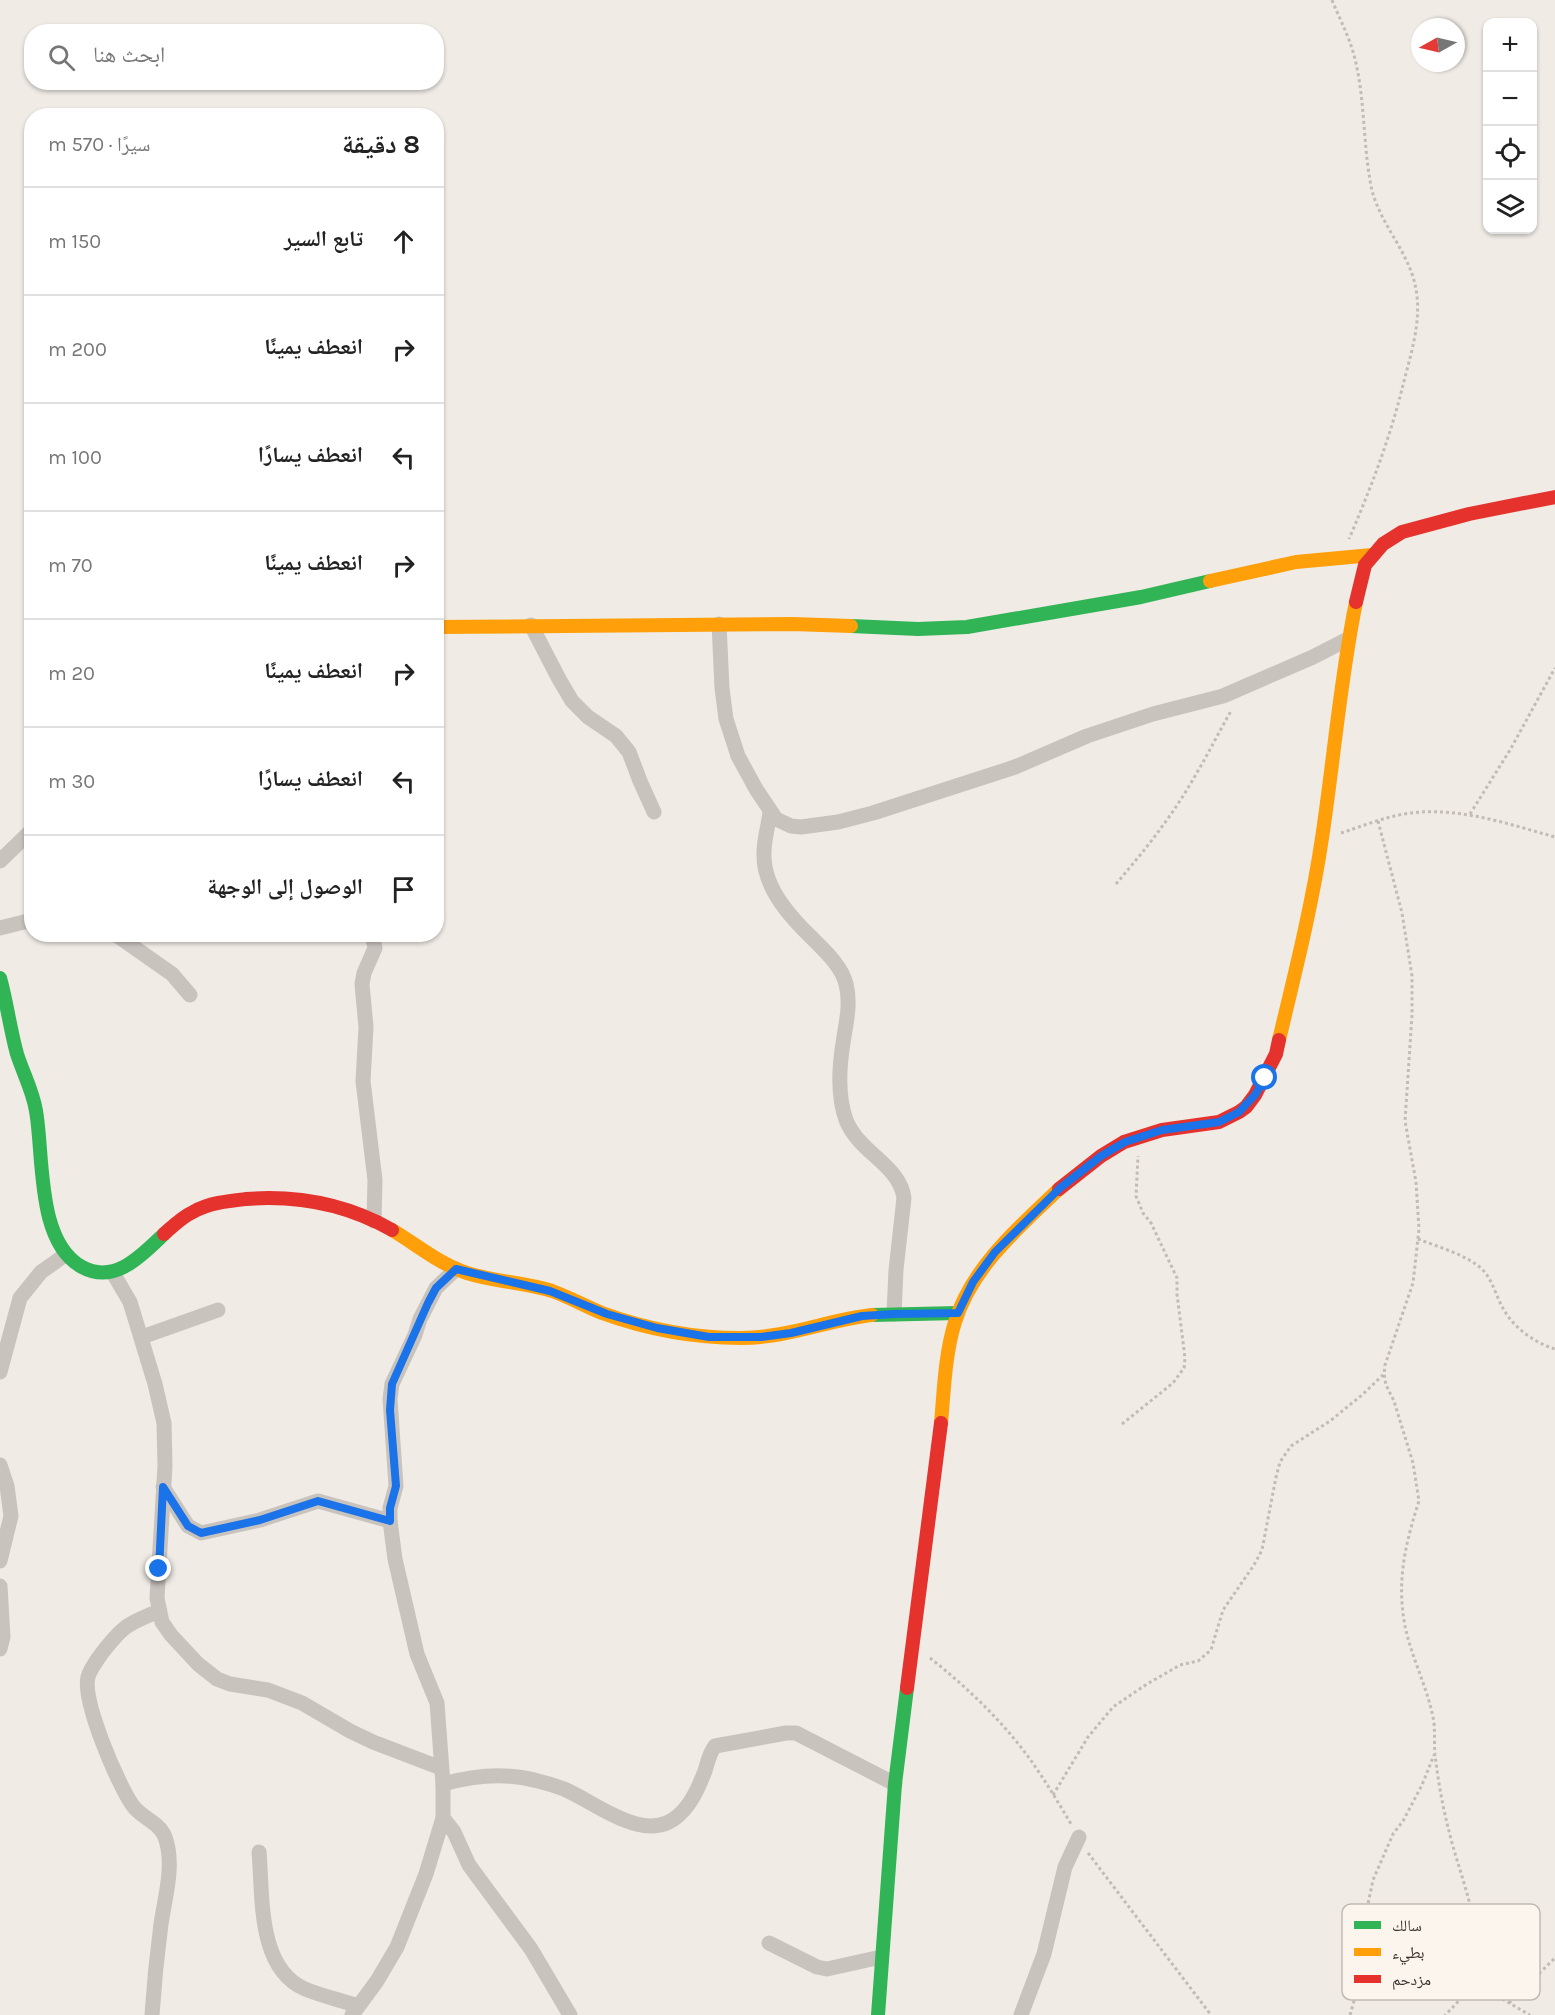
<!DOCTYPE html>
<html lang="ar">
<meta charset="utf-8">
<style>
body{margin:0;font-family:Karla,"Noto Naskh Arabic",sans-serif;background:#f6f6f6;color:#222;direction:rtl}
.controls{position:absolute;right:18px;top:18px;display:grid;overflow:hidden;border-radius:12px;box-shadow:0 2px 4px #0004}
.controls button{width:54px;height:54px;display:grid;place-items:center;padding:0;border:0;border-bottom:2px solid #e0e0e0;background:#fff;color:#222;font:30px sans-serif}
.compass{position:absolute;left:1411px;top:18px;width:54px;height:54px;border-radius:50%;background:#fff;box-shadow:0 2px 4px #0004;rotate:262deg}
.stop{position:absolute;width:18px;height:18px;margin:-14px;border:4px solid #1a73e8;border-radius:50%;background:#fff}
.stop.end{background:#1a73e8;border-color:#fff;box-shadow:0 2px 6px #0008}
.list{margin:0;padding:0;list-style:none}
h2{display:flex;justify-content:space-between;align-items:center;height:78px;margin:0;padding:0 24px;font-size:26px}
h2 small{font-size:20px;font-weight:400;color:#767676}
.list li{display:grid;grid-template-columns:39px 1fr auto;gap:18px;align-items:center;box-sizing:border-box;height:108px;padding:0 24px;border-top:2px solid #e0e0e0}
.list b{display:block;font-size:22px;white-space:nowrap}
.list em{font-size:20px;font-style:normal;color:#767676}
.icon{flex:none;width:33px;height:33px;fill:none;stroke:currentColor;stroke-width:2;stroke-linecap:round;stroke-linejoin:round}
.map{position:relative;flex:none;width:1555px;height:2015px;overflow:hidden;direction:ltr}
.search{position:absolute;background:#fff;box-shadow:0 2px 4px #0004;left:24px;top:24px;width:420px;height:66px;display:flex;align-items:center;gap:15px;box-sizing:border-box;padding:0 21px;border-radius:24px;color:#767676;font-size:22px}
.panel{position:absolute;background:#fff;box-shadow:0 2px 4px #0004;left:24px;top:108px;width:420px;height:834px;border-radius:24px;direction:rtl}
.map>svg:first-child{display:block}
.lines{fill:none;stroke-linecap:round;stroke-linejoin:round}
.path{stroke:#c2bbb6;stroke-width:3;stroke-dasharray:3 3;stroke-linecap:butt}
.street{stroke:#c9c3be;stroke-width:15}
.fast{stroke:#30b455;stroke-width:14}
.slow{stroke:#ff9f0a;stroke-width:14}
.jam{stroke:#e5322d;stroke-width:14}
.route{stroke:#1a73e8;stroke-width:8}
.key{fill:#fbf5ee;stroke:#c1bab4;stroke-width:1.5}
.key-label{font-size:16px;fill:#3b302b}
</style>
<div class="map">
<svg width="1555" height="2015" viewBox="0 0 1555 2015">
<rect width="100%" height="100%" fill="#f0ebe5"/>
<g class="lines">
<g class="path">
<path d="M1332 0C1340 20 1350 38 1355 59 1365 100 1363 144 1371 186 1378 220 1403 245 1413 277 1425 315 1411 352 1402 389 1389 441 1370 490 1349 539"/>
<polyline points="1470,814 1510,750 1555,668"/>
<path d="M1378 821 1402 913 1412 976V1015L1405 1121 1416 1182 1419 1229 1413 1283 1385 1365 1384 1374 1386 1385 1394 1401 1413 1463 1419 1501C1407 1538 1398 1574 1403 1613 1407 1651 1428 1685 1434 1723 1435 1734 1434 1745 1435 1755 1438 1779 1442 1804 1448 1827 1457 1868 1482 1923 1476 1966 1473 1985 1459 2002 1445 2015"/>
<path d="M1341 833C1360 827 1379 819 1399 815 1451 804 1505 823 1555 837"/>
<path d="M1116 884C1145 850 1173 815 1195 776 1208 754 1219 732 1231 711"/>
<path d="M1418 1239C1438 1247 1465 1254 1482 1269 1493 1280 1496 1297 1504 1310 1514 1328 1535 1343 1555 1349"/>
<polyline points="1122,1424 1173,1383 1184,1368 1185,1358 1177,1294 1177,1278 1151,1223 1143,1213 1136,1196 1138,1156"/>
<path d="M930 1658C963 1684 994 1713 1020 1746 1039 1770 1055 1797 1071 1824"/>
<polyline points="1053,1795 1088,1737 1113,1707 1147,1684 1180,1665 1198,1661 1211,1650 1223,1610 1254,1565 1262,1550 1276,1477 1280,1462 1291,1446 1330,1421 1362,1395 1384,1374"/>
<polyline points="1088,1853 1211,2015"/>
<polyline points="1471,1981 1530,2015"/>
<polyline points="1509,2003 1555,1958"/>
<polyline points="1350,2015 1361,1976 1363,1928 1373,1880 1393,1834 1403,1821 1422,1785 1434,1755"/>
</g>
<g class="street">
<polyline points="719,624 722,688 726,719 738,756 756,789 776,819 791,826 801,827 838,822 873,813 1015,767 1087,736 1153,714 1223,696 1313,657 1348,639"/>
<polyline points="531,625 559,679 572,701 588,717 616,736 629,752 640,781 654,812"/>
<path d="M770 811C769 825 763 841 764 856 764 889 792 919 814 940 826 952 842 967 846 984 851 1004 846 1023 843 1043 839 1068 837 1095 846 1120 859 1153 900 1165 904 1198L896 1270 894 1314"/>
<polyline points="0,861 32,830"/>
<polyline points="0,928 32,920"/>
<polyline points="115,934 172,974 190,995"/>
<polyline points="372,934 375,948 364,973 362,984 366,1027 363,1081 375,1180 374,1221"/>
<polyline points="113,1273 130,1302 155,1384 164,1423 165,1466 157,1598 162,1622 171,1635 198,1664 217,1679 230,1684 268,1690 302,1703 350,1731 373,1742 441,1768"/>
<polyline points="142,1337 218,1310"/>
<polyline points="0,1372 20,1298 41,1272 65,1255"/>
<polyline points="0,1465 7,1486 11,1516 0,1561"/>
<polyline points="163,1487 188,1526 201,1533 260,1520 318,1501 390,1521"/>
<polyline points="0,1586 3,1637 0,1649"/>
<path d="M443 1784C475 1775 506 1772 538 1781 546 1783 556 1786 564 1789 597 1803 647 1847 680 1814 692 1803 699 1786 705 1771 708 1761 709 1754 715 1746L786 1733H796L895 1784"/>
<polyline points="443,1818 454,1832 469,1865 531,1949 570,2015"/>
<path d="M259 1852C263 1896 257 1968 305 1989 322 1996 340 2000 358 2006"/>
<polyline points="769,1943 817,1967 827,1969 881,1957"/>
<path d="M152 2015C154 1984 157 1954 161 1924 165 1897 175 1864 165 1837 159 1822 142 1818 133 1806 118 1785 82 1701 88 1677 90 1669 97 1660 102 1653 123 1626 127 1624 159 1611"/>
<polyline points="352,2015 377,1981 397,1947 426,1874 443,1818 443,1784 437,1703 417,1654 395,1559 390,1521 390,1508 396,1486 390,1399 392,1384 415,1335 420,1319 436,1288 456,1269"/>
<polyline points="1021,2015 1044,1954 1065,1867 1079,1837"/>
</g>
<g class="fast">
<polyline points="851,626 918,629 967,627 1141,597 1210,581"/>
<path d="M0 978C7 1003 10 1029 17 1054 23 1073 33 1091 36 1111 44 1156 36 1242 82 1267 115 1285 142 1255 164 1234"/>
<polyline points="872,1315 958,1313"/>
<polyline points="878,2015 895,1784 907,1688"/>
</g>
<g class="slow">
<polyline points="1210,581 1296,562 1372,555"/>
<polyline points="436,627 792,624 851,626"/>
<path d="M1279 1040C1295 973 1312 906 1322 838 1334 759 1340 680 1356 602"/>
<path d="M392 1230C416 1244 439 1264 467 1273 495 1282 524 1282 552 1291 569 1297 585 1306 602 1313 646 1329 695 1338 741 1338 787 1338 827 1320 872 1315"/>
<path d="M941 1423C944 1390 945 1354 955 1322 972 1267 1018 1228 1059 1189"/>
</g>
<g class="jam">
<polyline points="1356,602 1365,565 1383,544 1402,532 1469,514 1555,497"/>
<polyline points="1059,1189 1101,1156 1124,1142 1162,1130 1219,1122 1239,1112 1246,1107 1255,1095 1276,1054 1279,1040"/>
<path d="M164 1234C173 1226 182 1217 193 1212 209 1203 228 1201 246 1199 298 1195 346 1204 392 1230"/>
<polyline points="907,1688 941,1423"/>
</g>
</g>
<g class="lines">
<polyline class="route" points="159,1569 163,1487 188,1526 201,1533 260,1520 318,1501 390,1521 390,1508 396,1486 390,1410 392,1384 428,1303 436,1288 456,1269 550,1291 607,1314 657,1328 709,1337 761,1337 791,1333 862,1316 894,1314 958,1313 973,1282 995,1252 1060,1188 1101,1156 1125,1142 1162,1130 1219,1122 1239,1112 1255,1095 1265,1078"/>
</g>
<rect x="1342" y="1904" width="198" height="96" rx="9" class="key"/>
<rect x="1354" y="1921" width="27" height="8" fill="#30b455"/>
<rect x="1354" y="1948" width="27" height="8" fill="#ff9f0a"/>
<rect x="1354" y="1975" width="27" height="8" fill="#e5322d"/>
<g class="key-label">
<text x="1392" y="1931">سالك</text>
<text x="1392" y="1958">بطيء</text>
<text x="1392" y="1985">مزدحم</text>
</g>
</svg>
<div class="controls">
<button>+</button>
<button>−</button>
<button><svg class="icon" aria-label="locate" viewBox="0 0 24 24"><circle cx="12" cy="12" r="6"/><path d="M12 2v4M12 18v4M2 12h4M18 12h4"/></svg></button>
<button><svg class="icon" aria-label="layers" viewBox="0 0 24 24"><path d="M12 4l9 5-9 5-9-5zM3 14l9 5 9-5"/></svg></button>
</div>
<svg class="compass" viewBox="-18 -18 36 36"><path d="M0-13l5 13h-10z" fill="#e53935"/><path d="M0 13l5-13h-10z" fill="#767676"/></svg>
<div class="stop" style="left:1265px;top:1078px"></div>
<div class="stop end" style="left:159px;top:1569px"></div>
<div class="search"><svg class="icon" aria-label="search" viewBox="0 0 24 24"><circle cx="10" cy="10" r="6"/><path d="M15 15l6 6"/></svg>ابحث هنا</div>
<section class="panel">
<h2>8 دقيقة<small>سيرًا · 570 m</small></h2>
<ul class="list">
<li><svg class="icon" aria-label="ahead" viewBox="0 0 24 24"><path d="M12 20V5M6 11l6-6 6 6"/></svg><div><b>تابع السير</b></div><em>150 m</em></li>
<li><svg class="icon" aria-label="right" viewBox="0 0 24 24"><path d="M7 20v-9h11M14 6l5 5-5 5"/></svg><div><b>انعطف يمينًا</b></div><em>200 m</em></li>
<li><svg class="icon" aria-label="left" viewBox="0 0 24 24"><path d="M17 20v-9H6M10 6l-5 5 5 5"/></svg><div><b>انعطف يسارًا</b></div><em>100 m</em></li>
<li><svg class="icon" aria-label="right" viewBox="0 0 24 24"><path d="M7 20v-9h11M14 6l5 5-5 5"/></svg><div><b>انعطف يمينًا</b></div><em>70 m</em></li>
<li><svg class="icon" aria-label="right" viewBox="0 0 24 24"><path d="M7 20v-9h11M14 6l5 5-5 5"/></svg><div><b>انعطف يمينًا</b></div><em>20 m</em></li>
<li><svg class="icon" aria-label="left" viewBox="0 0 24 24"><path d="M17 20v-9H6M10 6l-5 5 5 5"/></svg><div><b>انعطف يسارًا</b></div><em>30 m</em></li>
<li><svg class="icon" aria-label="arrive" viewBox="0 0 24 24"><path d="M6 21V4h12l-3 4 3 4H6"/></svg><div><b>الوصول إلى الوجهة</b></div></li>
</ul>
</section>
</div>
